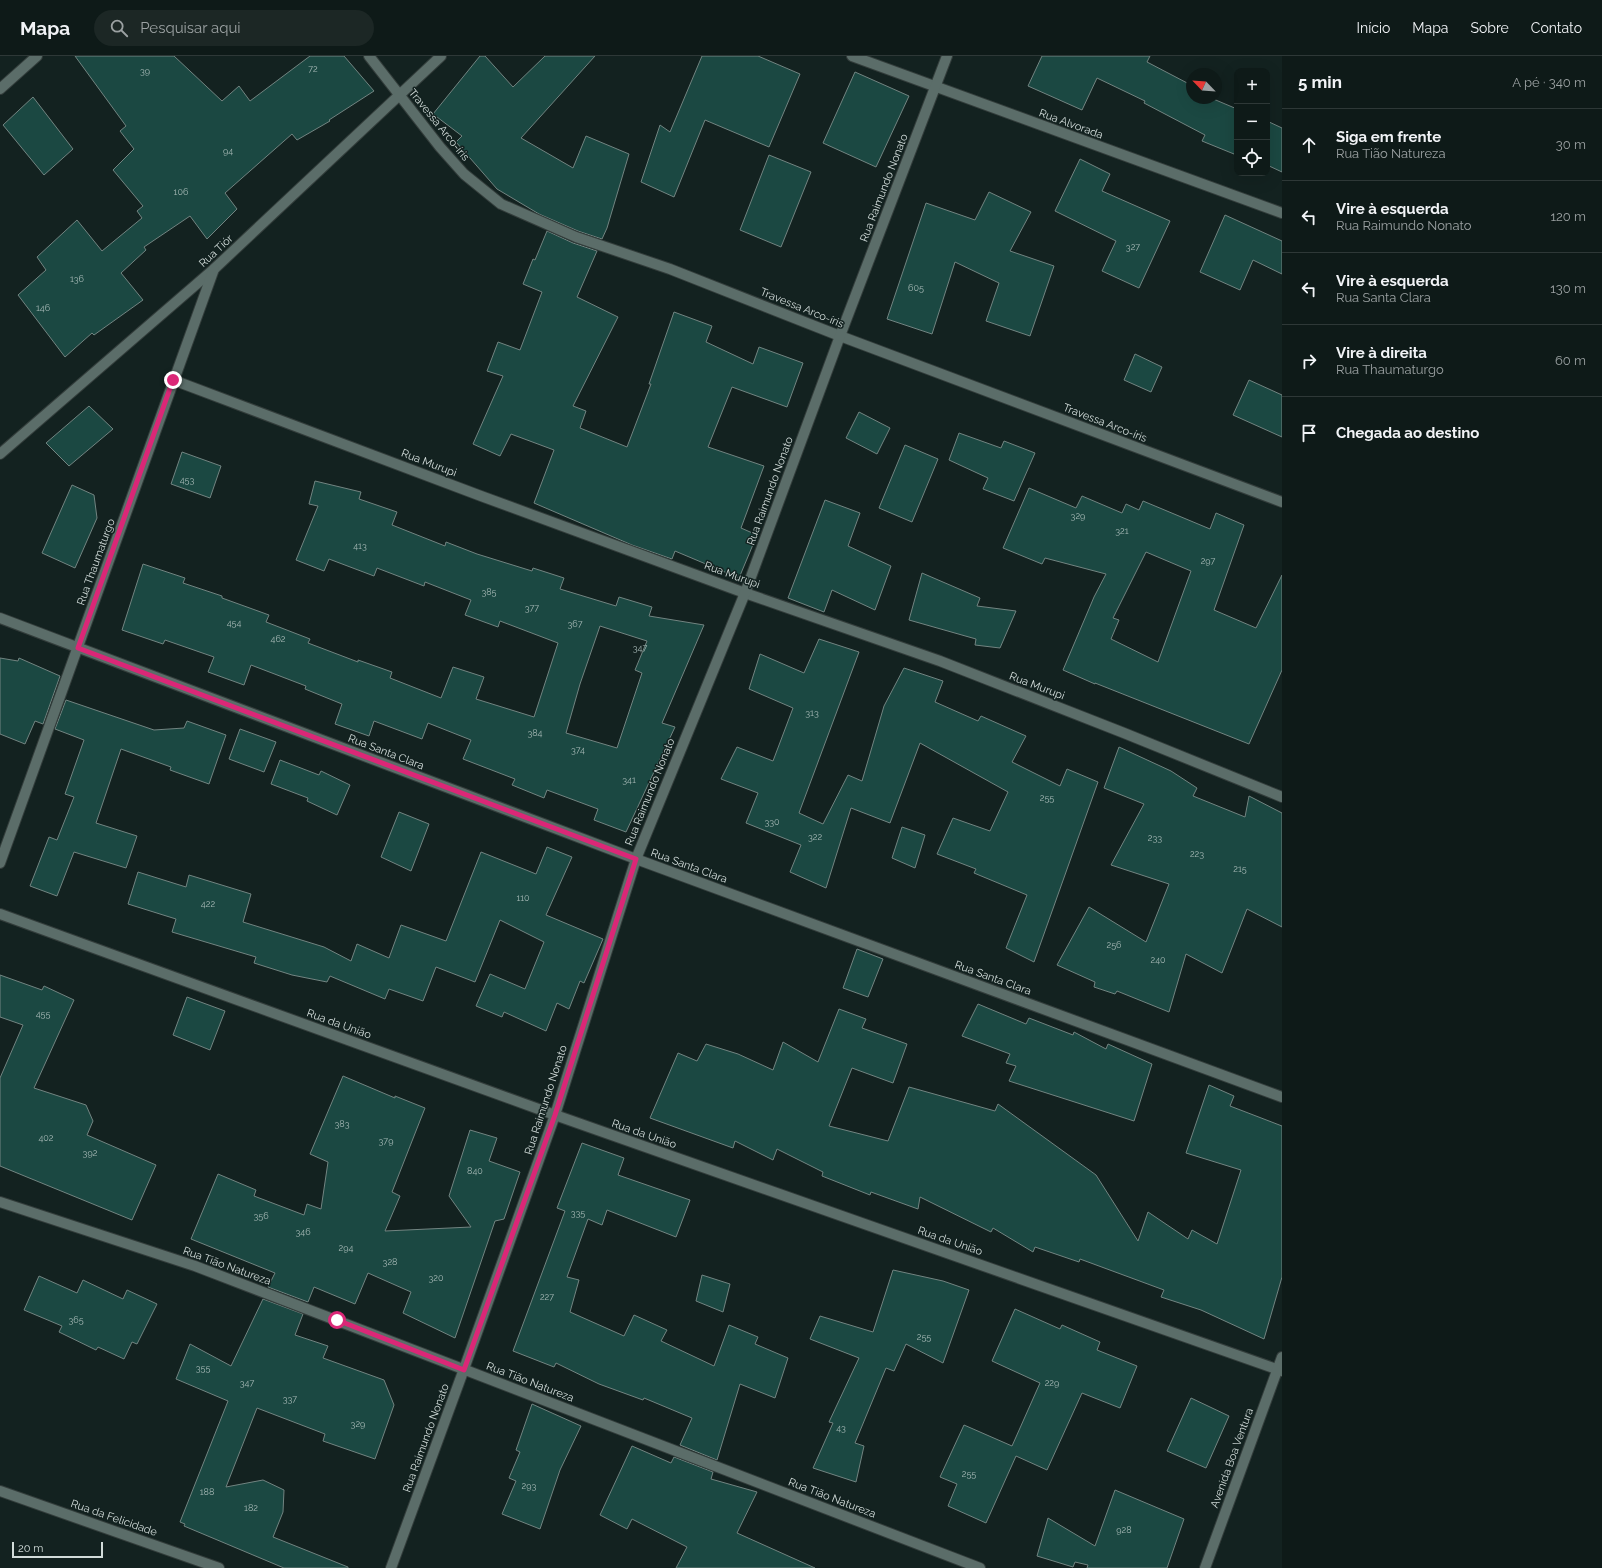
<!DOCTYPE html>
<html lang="pt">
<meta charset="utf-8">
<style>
body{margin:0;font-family:Raleway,sans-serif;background:#1c2725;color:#f1f3f6}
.controls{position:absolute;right:12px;top:12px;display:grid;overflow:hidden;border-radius:8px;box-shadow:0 4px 16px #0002}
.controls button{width:36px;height:36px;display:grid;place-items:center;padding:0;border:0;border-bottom:1px solid #2e3837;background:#0e1a18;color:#f1f3f6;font:20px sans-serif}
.compass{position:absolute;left:1186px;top:12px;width:36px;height:36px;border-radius:50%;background:#0e1a18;box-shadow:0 4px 16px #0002;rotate:295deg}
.scale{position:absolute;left:12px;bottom:10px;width:91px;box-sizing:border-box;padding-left:4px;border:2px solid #d2dcda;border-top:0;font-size:11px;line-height:14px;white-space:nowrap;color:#d2dcda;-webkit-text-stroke:3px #132220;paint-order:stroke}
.stop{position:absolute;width:12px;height:12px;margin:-9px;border:3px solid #db2777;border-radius:50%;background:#fff}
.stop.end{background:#db2777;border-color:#fff;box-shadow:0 1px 4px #0008}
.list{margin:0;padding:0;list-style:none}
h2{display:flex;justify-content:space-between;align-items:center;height:52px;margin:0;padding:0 16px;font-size:17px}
h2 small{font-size:13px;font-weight:400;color:#9ba1a2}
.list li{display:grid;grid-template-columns:26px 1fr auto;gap:12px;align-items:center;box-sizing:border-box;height:72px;padding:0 16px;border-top:1px solid #2e3837}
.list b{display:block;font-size:15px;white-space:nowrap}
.list p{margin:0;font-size:13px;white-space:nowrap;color:#9ba1a2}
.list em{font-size:13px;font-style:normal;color:#9ba1a2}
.icon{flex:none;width:22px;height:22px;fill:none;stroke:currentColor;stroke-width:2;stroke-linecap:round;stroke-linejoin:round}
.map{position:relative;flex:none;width:1282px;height:1512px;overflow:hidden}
header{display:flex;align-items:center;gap:24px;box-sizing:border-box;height:56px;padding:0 20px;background:#0e1a18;border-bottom:1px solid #2e3837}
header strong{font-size:19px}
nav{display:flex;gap:22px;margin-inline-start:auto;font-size:14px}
.search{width:280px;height:36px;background:#1c2725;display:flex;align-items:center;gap:10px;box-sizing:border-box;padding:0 14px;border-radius:22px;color:#9ba1a2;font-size:15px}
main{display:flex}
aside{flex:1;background:#0e1a18}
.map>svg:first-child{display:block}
.building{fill:#1b4842;stroke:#728481;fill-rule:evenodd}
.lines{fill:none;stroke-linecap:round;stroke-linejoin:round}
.minor-casing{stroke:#333d3b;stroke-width:12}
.minor{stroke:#5b6d69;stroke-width:10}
.route{stroke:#db2777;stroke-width:5}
.labels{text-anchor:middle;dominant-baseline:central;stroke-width:3;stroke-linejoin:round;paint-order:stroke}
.number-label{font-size:9px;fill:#a4b7b4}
.street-label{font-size:11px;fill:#d2dcda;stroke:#132220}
</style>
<header>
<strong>Mapa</strong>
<div class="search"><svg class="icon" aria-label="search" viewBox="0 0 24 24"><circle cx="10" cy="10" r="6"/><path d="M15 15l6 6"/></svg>Pesquisar aqui</div>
<nav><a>Início</a><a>Mapa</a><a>Sobre</a><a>Contato</a></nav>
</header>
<main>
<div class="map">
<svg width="1282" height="1512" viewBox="0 0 1282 1512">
<rect width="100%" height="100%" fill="#132220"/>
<g class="building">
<polygon points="75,0 174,0 222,45 239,30 250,45 310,0 344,0 374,35 329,64 330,65 297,84 292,78 225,137 237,153 207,183 190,160 144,191 146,194 121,217 143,244 94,279 92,277 65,301 18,239 46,214 37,201 77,164 102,195 142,162 137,155 143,150 113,114 134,93 120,75 126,70"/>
<polygon points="480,0 485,0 513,31 545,0 595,0 521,82 573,112 586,80 629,98 607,172 602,183 578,175 539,158 497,133 456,86 462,80 433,58"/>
<polygon points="702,0 758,0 800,18 769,91 705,64 674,141 641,126 660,69 670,76"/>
<polygon points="1042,0 1150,0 1147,6 1191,29 1189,33 1192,34 1192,42 1211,42 1237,53 1237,95 1236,94 1234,98 1202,85 1205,79 1144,47 1145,45 1097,22 1082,54 1028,30"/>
<polygon points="855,16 909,40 876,111 823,87"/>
<polygon points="33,41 73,93 44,119 3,69"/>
<polygon points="1267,65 1282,72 1282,116 1267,109"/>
<polygon points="769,99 811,116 781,191 740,174"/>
<polygon points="1080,103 1110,118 1102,135 1170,165 1139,232 1102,215 1116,185 1055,155"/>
<polygon points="989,136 1031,156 1010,195 1054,210 1030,280 986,265 999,227 955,206 932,278 887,263 926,147 975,164"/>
<polygon points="1225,159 1282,185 1282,218 1253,204 1240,234 1200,216"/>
<polygon points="547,175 573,187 597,195 577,241 618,261 573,350 586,355 580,372 627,391 651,328 649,328 674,256 712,270 706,286 753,308 759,291 803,307 787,351 732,331 708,391 764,410 741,472 757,479 739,522 675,495 672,503 632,489 534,447 554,394 511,378 500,400 473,388 503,320 487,315 498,286 520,294 542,236 523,228 533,203 535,204"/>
<polygon points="1135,298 1162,311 1151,336 1124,324"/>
<polygon points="1249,324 1282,339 1282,381 1233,359"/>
<polygon points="89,350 113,373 69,410 46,387"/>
<polygon points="859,356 890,372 877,398 846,382"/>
<polygon points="959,377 1001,392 1004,385 1035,397 1014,445 983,433 988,422 949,404"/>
<polygon points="905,389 938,403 912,466 879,452"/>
<polygon points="182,396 221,410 210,442 171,428"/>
<path d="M315 425 361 436 359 443 397 456 392 469 445 490 446 486 477 498 532 515 533 512 564 522 560 533 616 550 619 541 652 551 649 560 704 569 662 667 675 671 626 776 594 764 598 753 547 734 544 742 512 729 515 723 463 703 471 684 428 667 422 683 374 665 369 680 335 668 342 648 305 633 306 630 251 609 244 629 208 616 214 601 165 584 163 588 122 574 143 508 185 522 183 527 222 540V542L269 559 266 566 310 583 308 587 358 606V604L392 616 390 622 441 642 453 611 484 621 476 643 534 661 558 587 500 565 498 571 465 559 471 544 425 526 424 530 377 512 374 520 329 503 324 515 296 504 318 450 309 448ZM600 570 647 585 635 614 642 617 617 692 566 677 580 628Z"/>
<polygon points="72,429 94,439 97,462 75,512 42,497"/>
<path d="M1029 432 1076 452 1082 440 1122 457 1126 448 1139 454 1143 445 1210 473 1216 457 1244 469 1214 554 1256 572 1282 519V614L1249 688 1095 627V628L1063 614 1094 541 1106 518 1045 502 1042 508 1003 492ZM1146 496 1191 515 1158 606 1111 583 1119 564 1113 562Z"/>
<polygon points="825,444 860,457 848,490 891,510 875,554 832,534 824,556 788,542"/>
<polygon points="922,517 980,542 977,550 1016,555 1000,592 975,589 976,583 909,564"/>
<polygon points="819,583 859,596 799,757 823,768 848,719 862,725 884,650 904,612 943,625 935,646 978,665 981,660 1026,680 1012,706 1060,730 1067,713 1098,726 1034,906 1006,892 1027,839 974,817 976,813 937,798 953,762 990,775 1008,736 920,687 890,767 851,752 826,832 790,816 801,789 746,767 758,737 721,723 737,691 773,705 793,652 749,633 760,598 804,617"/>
<polygon points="0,602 18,605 19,602 60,620 43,668 35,665 25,688 0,678"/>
<polygon points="66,644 154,674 184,672 187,665 226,679 209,728 170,714 171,711 121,693 96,767 137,780 126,812 74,796 57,840 30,830 49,781 57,784 74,741 65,738 84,684 55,673"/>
<polygon points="240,673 276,686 264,716 229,703"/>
<polygon points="1119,691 1171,715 1197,732 1193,740 1245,761 1249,740 1282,757 1282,871 1247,853 1222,917 1186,898 1169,956 1117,935 1115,938 1094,931 1095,926 1057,909 1089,851 1146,886 1169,828 1111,809 1144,748 1104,732"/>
<polygon points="280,704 319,719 321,715 350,729 337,759 307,745 308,742 271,728"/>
<polygon points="399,756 429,768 411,815 381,801"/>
<polygon points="902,771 925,779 915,812 892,802"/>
<polygon points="547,791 572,801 546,859 603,883 584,927 580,925 569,953 557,947 546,975 504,956 502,961 476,950 490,918 525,933 544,886 500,864 475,926 436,911 423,945 389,933 385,943 330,920 327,926 292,919 254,907 256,901 172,876 176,863 128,848 138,816 186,831 189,819 251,838 243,866 324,891 351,905 357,888 389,902 401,869 446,885 481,796 536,818"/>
<polygon points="857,893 883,903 868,941 843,932"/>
<polygon points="0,919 42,934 44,930 74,944 34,1032 86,1049 93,1065 87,1079 156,1109 132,1164 0,1110 0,1022 23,969 0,961"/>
<polygon points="187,941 225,955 210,994 173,979"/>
<polygon points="978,948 1026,968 1029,962 1073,979 1074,976 1106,993 1108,988 1152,1008 1134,1065 1009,1025 1016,1010 1006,1007 1010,998 962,980"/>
<polygon points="839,953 866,963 862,972 907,988 893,1027 852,1012 829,1070 888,1085 909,1031 995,1055 998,1048 1096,1119 1138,1185 1148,1156 1188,1183 1192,1174 1217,1188 1241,1114 1186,1097 1209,1029 1234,1040 1230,1050 1282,1070 1282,1221 1264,1283 1201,1254 1161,1241 1164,1234 1080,1203 1079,1206 1035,1191 1033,1196 993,1172 991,1176 920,1141 918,1153 871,1136 870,1139 822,1120 823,1116 777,1093 773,1104 735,1085 733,1092 650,1062 678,997 697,1005 706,988 738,998 773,1014 783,986 818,1006"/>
<polygon points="343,1020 395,1042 395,1040 425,1052 392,1136 400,1140 385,1175 471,1171 449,1140 470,1074 497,1082 489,1105 520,1116 504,1163 495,1165 455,1282 403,1257 411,1236 368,1217 355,1248 314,1231 308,1246 268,1231 275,1217 191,1183 218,1118 256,1134 254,1140 304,1159 307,1148 321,1153 328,1106 310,1098"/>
<polygon points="582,1087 624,1102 618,1119 690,1144 676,1181 607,1154 602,1169 588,1163 567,1221 579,1224 570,1256 624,1280 634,1259 667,1274 661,1285 714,1310 729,1269 758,1281 755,1288 788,1302 775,1342 740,1328 717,1404 680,1389 692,1362 644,1342 643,1344 599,1328 556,1307 554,1311 513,1295 565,1155 557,1152"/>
<polygon points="893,1214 943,1225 969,1234 943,1307 906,1288 894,1315 886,1312 855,1387 864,1390 856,1426 813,1412 833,1367 829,1366 859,1302 810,1283 820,1260 873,1276"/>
<polygon points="702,1219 730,1228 723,1256 696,1245"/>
<polygon points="39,1220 77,1237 83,1224 123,1243 127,1234 157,1248 137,1288 132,1286 124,1303 98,1291 96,1294 59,1276 62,1270 24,1254"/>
<polygon points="263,1243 303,1258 295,1279 328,1290 323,1302 384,1324 394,1349 375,1403 323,1385 325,1378 257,1352 226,1431 263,1424 284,1434 283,1456 273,1481 348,1511 348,1512 284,1512 184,1470 185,1468 180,1466 228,1345 176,1323 190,1288 231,1310"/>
<polygon points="1015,1253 1060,1273 1062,1269 1100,1286 1097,1294 1137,1310 1120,1352 1082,1337 1047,1414 1016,1400 986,1467 948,1450 957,1428 940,1421 964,1369 1012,1390 1040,1327 992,1305"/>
<polygon points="1191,1342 1229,1360 1206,1412 1167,1395"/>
<polygon points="532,1348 581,1370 560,1414 540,1473 502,1458 516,1425 509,1422 520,1396 516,1394"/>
<polygon points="632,1390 671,1407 674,1401 713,1416 711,1423 757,1436 737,1477 815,1512 676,1512 687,1491 632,1463 627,1473 600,1459"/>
<polygon points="1115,1434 1184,1463 1167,1512 1087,1512 1088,1509 1075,1506 1073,1511 1037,1500 1048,1462 1095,1490"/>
</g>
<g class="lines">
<defs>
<g id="minor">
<polyline points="369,0 440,91 464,118 501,148 576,181 670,213 840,280 1282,446"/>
<polyline points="852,0 1282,157"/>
<polyline points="0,33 37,0"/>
<polyline points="173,324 481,440 745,537 940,605 1124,677 1282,741"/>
<polyline points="0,398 214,213 441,0"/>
<polyline points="0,562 636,803 1282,1041"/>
<polyline points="0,807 214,213"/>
<polyline points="0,858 555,1059 1282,1315"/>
<polyline points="0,1146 195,1210 980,1512"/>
<polyline points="0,1435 219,1512"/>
<polyline points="391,1512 464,1313 555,1059 636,803 745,537 840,280 947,0"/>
<polyline points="1205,1512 1282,1301"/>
</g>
</defs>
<use href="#minor" class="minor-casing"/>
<use href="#minor" class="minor"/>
</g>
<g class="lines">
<polyline class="route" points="173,324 78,592 636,803 555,1059 464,1314 337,1264"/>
</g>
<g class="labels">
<g class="number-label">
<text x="313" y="13">72</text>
<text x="145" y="15">39</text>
<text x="228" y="95">94</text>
<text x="181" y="136">106</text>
<text x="1133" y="191">327</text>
<text x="77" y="223">136</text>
<text x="916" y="232">605</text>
<text x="43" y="252">146</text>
<text x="187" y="424">453</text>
<text x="1078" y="460">329</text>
<text x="1122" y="475">321</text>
<text x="360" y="490">413</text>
<text x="1208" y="505">297</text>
<text x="489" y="536">385</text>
<text x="532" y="552">377</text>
<text x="234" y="567">454</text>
<text x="575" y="568">367</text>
<text x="278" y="583">462</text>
<text x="640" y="592">347</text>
<text x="812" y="657">313</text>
<text x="535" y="677">384</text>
<text x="578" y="694">374</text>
<text x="629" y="724">341</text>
<text x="1047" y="742">255</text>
<text x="772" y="766">330</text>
<text x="815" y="781">322</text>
<text x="1155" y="782">233</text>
<text x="1197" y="798">223</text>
<text x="1240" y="813">215</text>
<text x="523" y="842">110</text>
<text x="208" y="848">422</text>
<text x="1114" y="889">256</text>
<text x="1158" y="904">240</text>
<text x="43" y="958">455</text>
<text x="342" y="1068">383</text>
<text x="46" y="1082">402</text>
<text x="386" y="1085">379</text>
<text x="90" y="1097">392</text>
<text x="475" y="1115">840</text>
<text x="578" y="1157">335</text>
<text x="261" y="1160">356</text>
<text x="303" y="1176">346</text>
<text x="346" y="1192">294</text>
<text x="390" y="1206">328</text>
<text x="436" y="1222">320</text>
<text x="547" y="1241">227</text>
<text x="76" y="1264">365</text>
<text x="924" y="1281">255</text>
<text x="203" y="1312">355</text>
<text x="247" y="1327">347</text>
<text x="1052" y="1327">229</text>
<text x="290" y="1343">337</text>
<text x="358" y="1368">329</text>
<text x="841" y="1372">43</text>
<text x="969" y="1418">255</text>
<text x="529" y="1430">293</text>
<text x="207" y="1436">188</text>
<text x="251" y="1452">182</text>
<text x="1124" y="1474">928</text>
</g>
<g class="street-label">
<text transform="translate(1071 68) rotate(20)">Rua Alvorada</text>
<text transform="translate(439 69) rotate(51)">Travessa Arco-íris</text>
<text transform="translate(884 132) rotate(-69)">Rua Raimundo Nonato</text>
<text transform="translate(216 195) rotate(-43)">Rua Tiór</text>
<text transform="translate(802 252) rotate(22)">Travessa Arco-íris</text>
<text transform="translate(1105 367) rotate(21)">Travessa Arco-íris</text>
<text transform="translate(429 407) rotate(21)">Rua Murupi</text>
<text transform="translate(770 435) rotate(-70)">Rua Raimundo Nonato</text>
<text transform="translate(96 506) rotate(-70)">Rua Thaumaturgo</text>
<text transform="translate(732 519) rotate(20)">Rua Murupi</text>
<text transform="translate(1037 630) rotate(21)">Rua Murupi</text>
<text transform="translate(386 696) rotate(21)">Rua Santa Clara</text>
<text transform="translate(650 736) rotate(-68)">Rua Raimundo Nonato</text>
<text transform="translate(689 810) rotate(20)">Rua Santa Clara</text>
<text transform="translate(993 922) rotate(20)">Rua Santa Clara</text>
<text transform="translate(339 968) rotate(20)">Rua da União</text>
<text transform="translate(546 1044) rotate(-72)">Rua Raimundo Nonato</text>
<text transform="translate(644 1078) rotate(19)">Rua da União</text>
<text transform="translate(950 1185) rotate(19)">Rua da União</text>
<text transform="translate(227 1210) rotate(20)">Rua Tião Natureza</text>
<text transform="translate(530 1326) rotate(21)">Rua Tião Natureza</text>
<text transform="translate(426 1382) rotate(-70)">Rua Raimundo Nonato</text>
<text transform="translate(1232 1402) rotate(-70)">Avenida Boa Ventura</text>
<text transform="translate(832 1442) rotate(21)">Rua Tião Natureza</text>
<text transform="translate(114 1462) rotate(19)">Rua da Felicidade</text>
</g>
</g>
</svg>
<div class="controls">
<button>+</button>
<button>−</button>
<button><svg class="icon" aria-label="locate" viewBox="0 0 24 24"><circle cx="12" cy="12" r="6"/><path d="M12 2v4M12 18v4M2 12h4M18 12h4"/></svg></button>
</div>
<svg class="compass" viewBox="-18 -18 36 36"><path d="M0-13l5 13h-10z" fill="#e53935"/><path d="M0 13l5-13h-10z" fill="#9ba1a2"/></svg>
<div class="scale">20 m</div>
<div class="stop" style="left:337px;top:1264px"></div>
<div class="stop end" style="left:173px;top:324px"></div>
</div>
<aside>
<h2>5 min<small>A pé · 340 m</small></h2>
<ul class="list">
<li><svg class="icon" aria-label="ahead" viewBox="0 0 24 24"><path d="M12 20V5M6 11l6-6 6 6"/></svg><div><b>Siga em frente</b><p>Rua Tião Natureza</p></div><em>30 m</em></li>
<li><svg class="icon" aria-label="left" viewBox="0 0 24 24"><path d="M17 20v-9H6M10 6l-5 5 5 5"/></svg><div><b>Vire à esquerda</b><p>Rua Raimundo Nonato</p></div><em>120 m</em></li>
<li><svg class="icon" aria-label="left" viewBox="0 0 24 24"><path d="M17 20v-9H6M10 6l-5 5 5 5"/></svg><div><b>Vire à esquerda</b><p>Rua Santa Clara</p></div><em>130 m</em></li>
<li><svg class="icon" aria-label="right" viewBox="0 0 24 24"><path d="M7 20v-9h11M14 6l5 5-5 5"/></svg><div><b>Vire à direita</b><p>Rua Thaumaturgo</p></div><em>60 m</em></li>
<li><svg class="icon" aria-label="arrive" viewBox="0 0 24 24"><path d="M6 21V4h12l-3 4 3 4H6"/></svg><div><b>Chegada ao destino</b></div></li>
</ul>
</aside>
</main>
